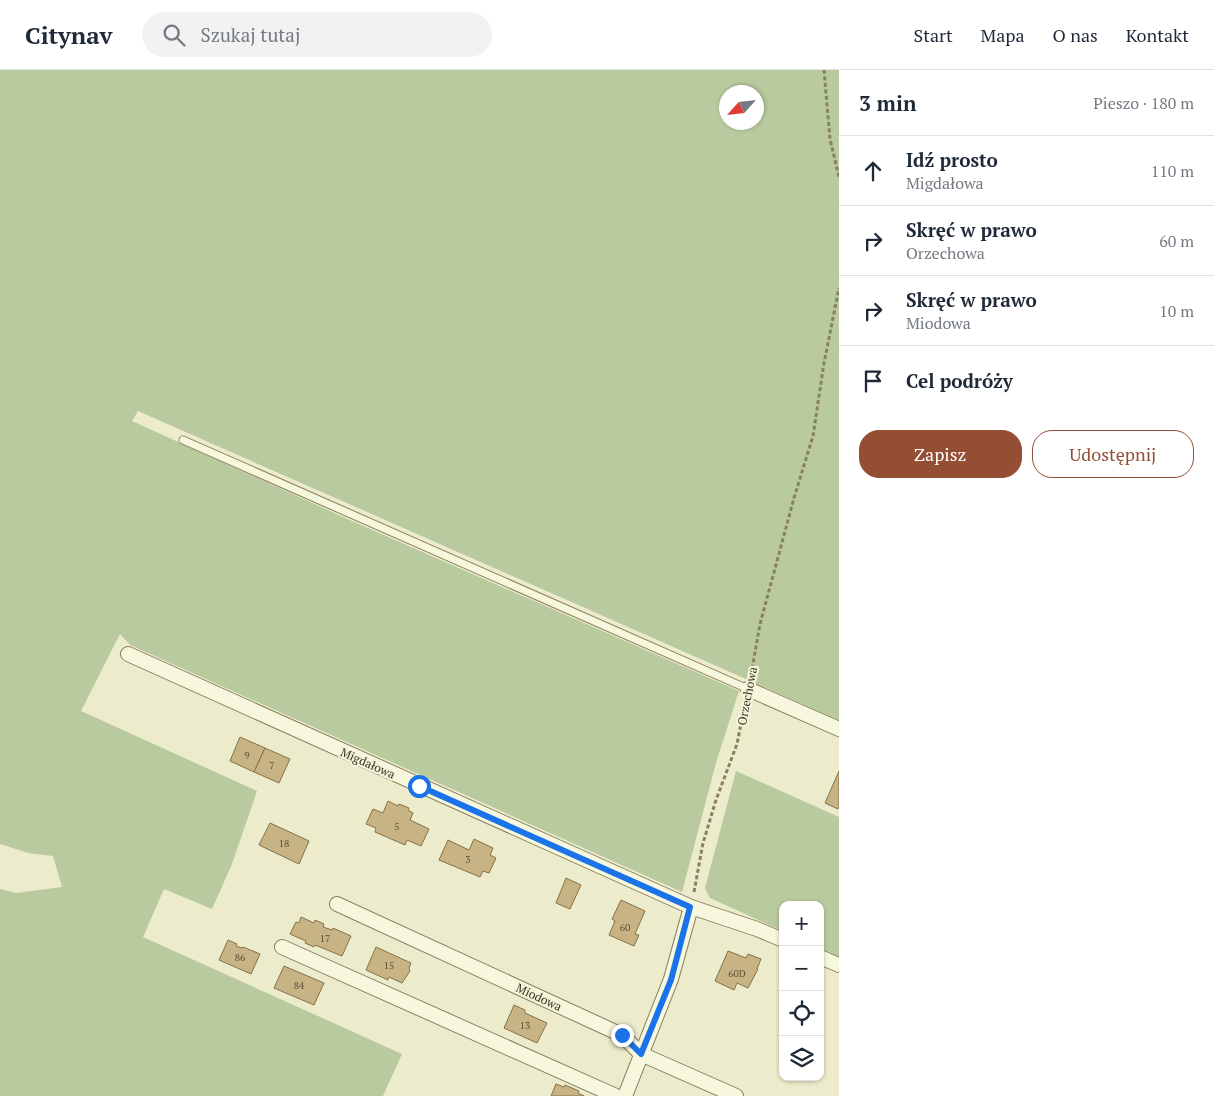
<!DOCTYPE html>
<html lang="pl">
<meta charset="utf-8">
<style>
body{margin:0;font-family:"PT Serif",serif;background:#f2f2f3;color:#1f2937}
.controls{position:absolute;right:15px;bottom:15px;display:grid;overflow:hidden;border-radius:10px;box-shadow:0 1px 4px #0004}
.controls button{width:45px;height:45px;display:grid;place-items:center;padding:0;border:0;border-bottom:1px solid #e0e1e3;background:#fff;color:#1f2937;font:25px sans-serif}
.compass{position:absolute;left:719px;top:15px;width:45px;height:45px;border-radius:50%;background:#fff;box-shadow:0 1px 4px #0004;rotate:243deg}
.stop{position:absolute;width:15px;height:15px;margin:-11px;border:4px solid #1a73e8;border-radius:50%;background:#fff}
.stop.end{background:#1a73e8;border-color:#fff;box-shadow:0 1px 5px #0008}
.list{margin:0;padding:0;list-style:none}
h2{display:flex;justify-content:space-between;align-items:center;height:65px;margin:0;padding:0 20px;font-size:21px}
h2 small{font-size:16px;font-weight:400;color:#747a83}
.list li{display:grid;grid-template-columns:32px 1fr auto;gap:15px;align-items:center;box-sizing:border-box;height:70px;padding:0 20px;border-top:1px solid #e0e1e3}
.list b{display:block;font-size:19px;white-space:nowrap}
.list p{margin:0;font-size:16px;white-space:nowrap;color:#747a83}
.list em{font-size:16px;font-style:normal;color:#747a83}
.actions{display:flex;gap:10px;padding:15px 20px}
.actions a{flex:1;padding:11px 0;border:1px solid #934e34;border-radius:20px;text-align:center;font-size:18px;color:#934e34}
.actions .main{background:#934e34;color:#fff}
.icon{flex:none;width:28px;height:28px;fill:none;stroke:currentColor;stroke-width:2;stroke-linecap:round;stroke-linejoin:round}
.map{position:relative;flex:none;width:839px;height:1026px;overflow:hidden}
header{display:flex;align-items:center;gap:30px;box-sizing:border-box;height:70px;padding:0 25px;background:#fff;border-bottom:1px solid #e0e1e3}
header strong{font-size:24px}
nav{display:flex;gap:28px;margin-inline-start:auto;font-size:18px}
.search{width:350px;height:45px;background:#f2f2f3;display:flex;align-items:center;gap:12px;box-sizing:border-box;padding:0 18px;border-radius:28px;color:#747a83;font-size:19px}
main{display:flex}
aside{flex:1;background:#fff}
.map>svg:first-child{display:block}
.green{fill:#b9ca9f;fill-rule:evenodd}
.building{fill:#c7b384;stroke:#867148}
.lines{fill:none;stroke-linecap:round;stroke-linejoin:round}
.service-casing{stroke:#888160;stroke-width:9}
.minor-casing{stroke:#888160;stroke-width:16}
.path{stroke:#888160;stroke-width:3;stroke-dasharray:4 2.5;stroke-linecap:butt}
.service{stroke:#f7f7de;stroke-width:7}
.minor{stroke:#f7f7de;stroke-width:14}
.route{stroke:#1a73e8;stroke-width:6}
.labels{text-anchor:middle;dominant-baseline:central;stroke-width:4.5;stroke-linejoin:round;paint-order:stroke}
.number-label{font-size:10px;fill:#5d543a}
.street-label{font-size:12px;fill:#3a3422;stroke:#f4f4db}
</style>
<header>
<strong>Citynav</strong>
<div class="search"><svg class="icon" aria-label="search" viewBox="0 0 24 24"><circle cx="10" cy="10" r="6"/><path d="M15 15l6 6"/></svg>Szukaj tutaj</div>
<nav><a>Start</a><a>Mapa</a><a>O nas</a><a>Kontakt</a></nav>
</header>
<main>
<div class="map">
<svg width="839" height="1026" viewBox="0 0 839 1026">
<rect width="100%" height="100%" fill="#ecebcb"/>
<g class="green">
<path d="M0 0H839V650L138 341 132 351 352 451 739 621 716 693 682 822 130 575 120 564 81 641 257 721 232 794 212 839 164 819 143 867 402 984 383 1026H0V819L16 823 62 817 53 786 28 783 0 774ZM756 22V52H726V22Z"/>
<polygon points="736,701 839,747 839,886 820,878 820,835 783,835 783,861 710,828 705,818"/>
</g>
<g class="building">
<polygon points="240,667 265,678 254,702 230,691"/>
<polygon points="265,678 290,689 279,713 254,702"/>
<polygon points="839,701 839,736 838,739 825,733"/>
<polygon points="388,731 398,736 399,734 409,738 408,740 413,743 410,750 429,759 421,776 407,770 405,775 375,762 376,758 366,754 373,739 383,743"/>
<polygon points="270,753 309,771 299,794 259,775"/>
<polygon points="474,769 493,778 490,785 496,788 489,803 483,801 480,807 439,790 448,770 469,780"/>
<polygon points="566,808 581,815 570,839 556,833"/>
<polygon points="621,830 645,841 635,864 639,865 634,876 609,865 615,851 612,849"/>
<polygon points="301,847 314,853 315,850 324,854 323,857 332,860 333,858 351,866 342,886 315,875 314,877 305,873 306,871 290,864 296,852 299,853"/>
<polygon points="228,870 237,874 236,876 242,878 243,877 260,884 251,904 219,890"/>
<polygon points="376,877 411,893 409,898 410,901 402,913 389,907 388,910 366,900"/>
<polygon points="728,881 746,888 748,884 761,889 757,899 758,899 748,918 737,913 734,920 715,911"/>
<polygon points="284,896 324,913 314,935 274,918"/>
<polygon points="514,935 525,940 525,943 547,953 537,973 504,958"/>
<polygon points="556,1014 564,1017 565,1015 579,1021 578,1023 584,1026 551,1026"/>
</g>
<g class="lines">
<defs>
<polyline id="service" points="183,370 748,619"/>
<g id="minor">
<polyline points="128,584 691,837 757,859 783,870"/>
<polyline points="748,619 839,659"/>
<polyline points="337,834 622,965 641,984 736,1026"/>
<polyline points="282,877 616,1026"/>
<polyline points="820,887 839,895"/>
<polyline points="625,1026 671,909 691,837"/>
</g>
</defs>
<use href="#service" class="service-casing"/>
<use href="#minor" class="minor-casing"/>
<g class="path">
<polyline points="824,0 830,69 839,107"/>
<polyline points="751,605 760,554 794,428 813,366 824,293 839,218"/>
<polyline points="694,822 703,773 716,730 737,674 745,633"/>
</g>
<use href="#service" class="service"/>
<use href="#minor" class="minor"/>
</g>
<g class="lines">
<polyline class="route" points="419,716 690,837 671,910 641,984 622,965"/>
</g>
<g class="labels">
<g class="number-label">
<text x="247" y="685">9</text>
<text x="272" y="695">7</text>
<text x="397" y="756">5</text>
<text x="284" y="773">18</text>
<text x="468" y="789">3</text>
<text x="625" y="857">60</text>
<text x="325" y="868">17</text>
<text x="240" y="887">86</text>
<text x="389" y="895">15</text>
<text x="737" y="903">60D</text>
<text x="299" y="915">84</text>
<text x="525" y="955">13</text>
</g>
<g class="street-label">
<text transform="translate(747 626) rotate(-79)">Orzechowa</text>
<text transform="translate(368 693) rotate(24)">Migdałowa</text>
<text transform="translate(539 927) rotate(25)">Miodowa</text>
</g>
</g>
</svg>
<div class="controls">
<button>+</button>
<button>−</button>
<button><svg class="icon" aria-label="locate" viewBox="0 0 24 24"><circle cx="12" cy="12" r="6"/><path d="M12 2v4M12 18v4M2 12h4M18 12h4"/></svg></button>
<button><svg class="icon" aria-label="layers" viewBox="0 0 24 24"><path d="M12 4l9 5-9 5-9-5zM3 14l9 5 9-5"/></svg></button>
</div>
<svg class="compass" viewBox="-18 -18 36 36"><path d="M0-13l5 13h-10z" fill="#e53935"/><path d="M0 13l5-13h-10z" fill="#747a83"/></svg>
<div class="stop" style="left:419px;top:716px"></div>
<div class="stop end" style="left:622px;top:965px"></div>
</div>
<aside>
<h2>3 min<small>Pieszo · 180 m</small></h2>
<ul class="list">
<li><svg class="icon" aria-label="ahead" viewBox="0 0 24 24"><path d="M12 20V5M6 11l6-6 6 6"/></svg><div><b>Idź prosto</b><p>Migdałowa</p></div><em>110 m</em></li>
<li><svg class="icon" aria-label="right" viewBox="0 0 24 24"><path d="M7 20v-9h11M14 6l5 5-5 5"/></svg><div><b>Skręć w prawo</b><p>Orzechowa</p></div><em>60 m</em></li>
<li><svg class="icon" aria-label="right" viewBox="0 0 24 24"><path d="M7 20v-9h11M14 6l5 5-5 5"/></svg><div><b>Skręć w prawo</b><p>Miodowa</p></div><em>10 m</em></li>
<li><svg class="icon" aria-label="arrive" viewBox="0 0 24 24"><path d="M6 21V4h12l-3 4 3 4H6"/></svg><div><b>Cel podróży</b></div></li>
</ul>
<div class="actions"><a class="main">Zapisz</a><a>Udostępnij</a></div>
</aside>
</main>
